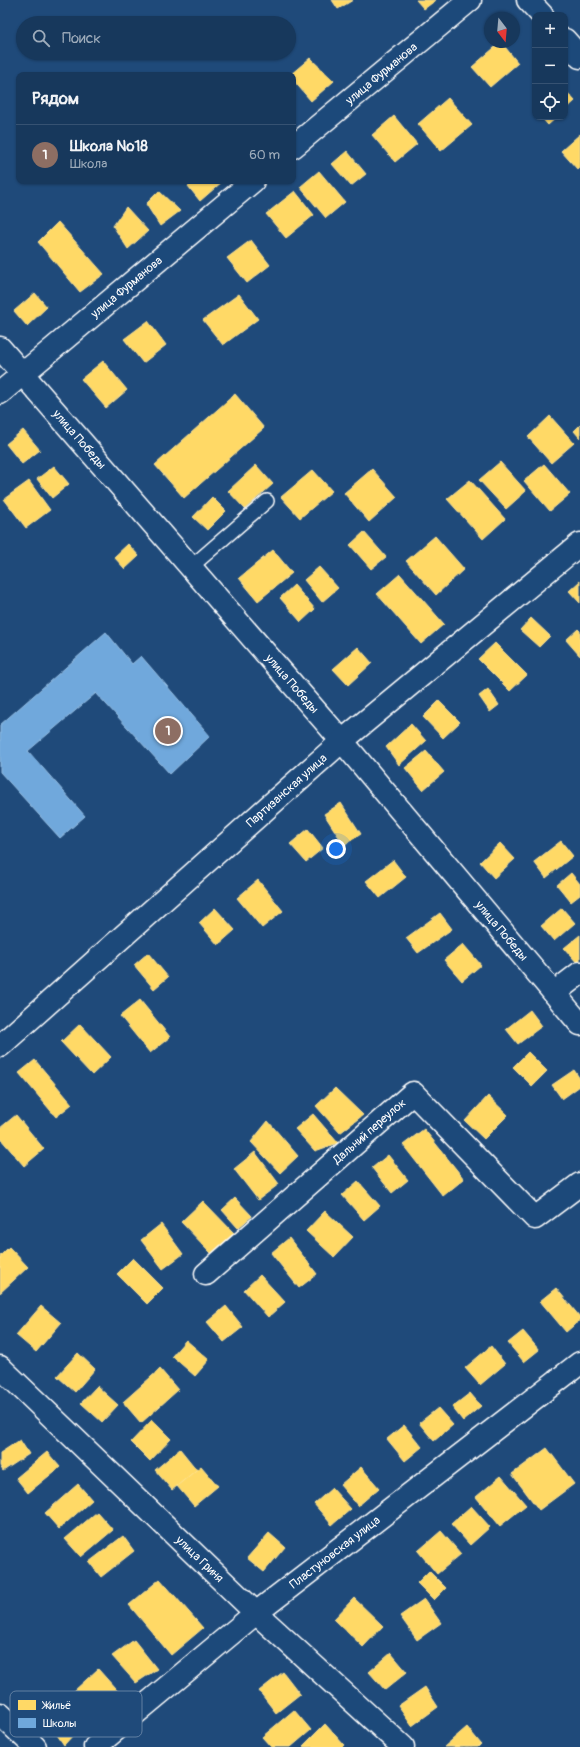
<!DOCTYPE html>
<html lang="ru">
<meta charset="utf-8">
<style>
body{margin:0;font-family:Pangolin,sans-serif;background:#203f62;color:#f1f3f6}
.controls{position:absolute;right:12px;top:12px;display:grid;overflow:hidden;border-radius:8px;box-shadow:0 1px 3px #0004}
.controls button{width:36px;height:36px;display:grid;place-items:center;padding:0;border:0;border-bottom:1px solid #365272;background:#17385c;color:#f1f3f6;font:20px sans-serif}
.compass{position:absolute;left:484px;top:12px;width:36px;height:36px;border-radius:50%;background:#17385c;box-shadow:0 1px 3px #0004;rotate:164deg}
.you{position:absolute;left:336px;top:849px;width:14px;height:14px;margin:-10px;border:3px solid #fff;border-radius:50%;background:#1a73e8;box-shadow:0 0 0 6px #1a73e833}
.badge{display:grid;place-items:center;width:26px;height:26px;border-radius:50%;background:#ff9aa2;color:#fff;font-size:13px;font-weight:700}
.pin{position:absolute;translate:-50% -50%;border:2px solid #fff;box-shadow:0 1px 4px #0006}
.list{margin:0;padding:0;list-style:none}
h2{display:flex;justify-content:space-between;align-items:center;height:52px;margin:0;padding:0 16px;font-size:17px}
h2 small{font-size:13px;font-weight:400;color:#9eacbb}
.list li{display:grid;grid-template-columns:26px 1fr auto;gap:12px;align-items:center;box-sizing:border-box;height:60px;padding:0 16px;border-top:1px solid #365272}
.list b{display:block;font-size:15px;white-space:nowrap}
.list p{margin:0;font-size:13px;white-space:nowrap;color:#9eacbb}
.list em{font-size:13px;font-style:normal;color:#9eacbb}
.icon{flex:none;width:22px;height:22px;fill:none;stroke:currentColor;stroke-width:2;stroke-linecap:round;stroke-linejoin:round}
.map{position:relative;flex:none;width:580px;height:1747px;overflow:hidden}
.search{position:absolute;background:#17385c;box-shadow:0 1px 3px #0004;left:16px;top:16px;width:280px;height:44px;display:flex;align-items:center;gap:10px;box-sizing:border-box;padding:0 14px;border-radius:22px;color:#9eacbb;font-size:15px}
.panel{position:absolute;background:#17385c;box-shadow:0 1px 3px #0004;left:16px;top:72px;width:280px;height:112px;border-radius:8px}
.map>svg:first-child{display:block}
.homes{fill:#ffd966;stroke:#ffe494}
.schools{fill:#6fa8dc;stroke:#9ac2e6}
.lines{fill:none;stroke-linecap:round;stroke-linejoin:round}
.lane-casing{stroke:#fff;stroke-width:16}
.street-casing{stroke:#fff;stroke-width:25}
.secondary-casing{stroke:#fff;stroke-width:25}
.lane{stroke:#1f4a7a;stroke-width:13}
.street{stroke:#1f4a7a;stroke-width:22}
.secondary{stroke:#1f4a7a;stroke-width:22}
.labels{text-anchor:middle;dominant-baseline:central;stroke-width:4;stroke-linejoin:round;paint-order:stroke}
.street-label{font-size:12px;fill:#fff;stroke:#1f4a7a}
.key{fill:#1f4a7a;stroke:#6280a2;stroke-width:1}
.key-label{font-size:11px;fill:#fff}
</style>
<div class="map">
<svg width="580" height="1747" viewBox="0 0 580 1747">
<rect width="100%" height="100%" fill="#1f4a7a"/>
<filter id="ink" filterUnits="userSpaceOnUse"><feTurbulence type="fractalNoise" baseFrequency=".025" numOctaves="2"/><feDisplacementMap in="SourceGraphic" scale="8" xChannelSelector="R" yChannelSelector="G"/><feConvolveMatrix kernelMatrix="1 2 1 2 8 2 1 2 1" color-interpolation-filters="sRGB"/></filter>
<g filter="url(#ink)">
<g class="homes">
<polygon points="332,0 353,0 338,9"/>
<polygon points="416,0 436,0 424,9"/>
<polygon points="501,42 518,63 490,87 472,67"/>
<polygon points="310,58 334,81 311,101 293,80 293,75 290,75"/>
<polygon points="565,90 575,101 565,110"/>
<polygon points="448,98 472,125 441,151 418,124"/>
<polygon points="394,116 417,144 395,162 372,135"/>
<polygon points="541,117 557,117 548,125"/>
<polygon points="580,134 580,168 578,170 561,151"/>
<polygon points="347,151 366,174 351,186 332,164"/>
<polygon points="319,171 345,202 326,218 300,187"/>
<polygon points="193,181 223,181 200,201 188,186"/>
<polygon points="159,191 180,211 160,226 146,204"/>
<polygon points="295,191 314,215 286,238 266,214"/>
<polygon points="126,207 148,231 128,249 113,226"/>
<polygon points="58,222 104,274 80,292 38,242"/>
<polygon points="251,240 270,265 247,283 227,258"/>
<polygon points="35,293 47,307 27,326 14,311"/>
<polygon points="239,294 258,319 223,345 203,320"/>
<polygon points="148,321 166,345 143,363 124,339"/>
<polygon points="103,361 127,390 106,408 81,379"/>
<polygon points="235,394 264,428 184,498 155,465"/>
<polygon points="550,416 574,443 551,463 528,437"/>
<polygon points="580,425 580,438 574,431"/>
<polygon points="23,430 40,450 22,464 6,444"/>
<polygon points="500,462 526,491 506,509 479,480"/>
<polygon points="544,464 570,494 550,511 524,481"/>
<polygon points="256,465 273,484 245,509 228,491"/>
<polygon points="54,466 69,484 52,498 37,479"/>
<polygon points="372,469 397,497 369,522 344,493"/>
<polygon points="313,470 332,491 300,518 281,497"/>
<polygon points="470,480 505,519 483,539 447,499"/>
<polygon points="29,481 50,510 26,528 4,499"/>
<polygon points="212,497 226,511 207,530 193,517"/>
<polygon points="364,532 386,557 371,569 350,545"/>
<polygon points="435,536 464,569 436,595 406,561"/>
<polygon points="128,544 139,556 125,569 114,557"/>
<polygon points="273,550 292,573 258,601 239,578"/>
<polygon points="319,567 338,588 322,602 304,580"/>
<polygon points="400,574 444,624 421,644 377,594"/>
<polygon points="580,581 580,603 569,591"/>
<polygon points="294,585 315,609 301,622 280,598"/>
<polygon points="531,618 550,636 539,647 520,630"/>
<polygon points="578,629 580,631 580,656 566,640"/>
<polygon points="495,643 527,675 510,691 478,659"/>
<polygon points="358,647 372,663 348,685 333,669"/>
<polygon points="488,689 499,705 490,712 479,696"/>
<polygon points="439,701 460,722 443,738 423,717"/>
<polygon points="411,724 426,741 399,765 386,747"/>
<polygon points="426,751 444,772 423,790 405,768"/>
<polygon points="341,803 361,834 344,845 324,814"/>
<polygon points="308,829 323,848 306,862 290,844"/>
<polygon points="561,841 573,856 546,878 534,862"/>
<polygon points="500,843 515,859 494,878 480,862"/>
<polygon points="393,860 406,877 380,898 366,881"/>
<polygon points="571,873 580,884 580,895 571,902 557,885"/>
<polygon points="258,880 283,911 262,928 237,898"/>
<polygon points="215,908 235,930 218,945 199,923"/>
<polygon points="562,908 575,923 554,941 541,926"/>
<polygon points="440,913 452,929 418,953 406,938"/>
<polygon points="580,935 580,964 579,965 564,948"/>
<polygon points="463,944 481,965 462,981 444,960"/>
<polygon points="148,953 168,977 154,989 134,965"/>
<polygon points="140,1000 170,1037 150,1053 120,1016"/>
<polygon points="530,1010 542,1026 518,1044 506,1029"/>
<polygon points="80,1024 111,1057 92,1075 61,1042"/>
<polygon points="528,1052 547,1071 532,1086 513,1067"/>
<polygon points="35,1060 72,1104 56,1117 19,1073"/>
<polygon points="574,1070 580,1079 580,1086 562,1099 552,1085"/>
<polygon points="335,1088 363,1115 340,1133 316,1106"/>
<polygon points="488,1096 508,1115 484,1139 465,1121"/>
<polygon points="313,1114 338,1143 315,1151 295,1129"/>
<polygon points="16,1115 44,1149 24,1166 0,1138 0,1128"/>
<polygon points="268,1121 298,1156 280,1173 251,1142"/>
<polygon points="424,1129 464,1179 443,1196 403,1145"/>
<polygon points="255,1152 279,1184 258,1200 234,1169"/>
<polygon points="388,1155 408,1180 392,1193 372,1168"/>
<polygon points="358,1181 380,1206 364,1220 342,1195"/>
<polygon points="235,1198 252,1216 238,1228 222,1210"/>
<polygon points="203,1201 234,1233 212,1254 181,1222"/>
<polygon points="325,1211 353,1237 334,1257 306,1231"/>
<polygon points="161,1224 183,1254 163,1269 141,1240"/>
<polygon points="289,1238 317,1274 299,1288 271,1253"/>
<polygon points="9,1247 28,1267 0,1293 0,1256"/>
<polygon points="133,1258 163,1288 147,1304 117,1274"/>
<polygon points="260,1275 285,1302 268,1317 244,1290"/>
<polygon points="556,1288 580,1317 580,1320 566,1332 540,1301"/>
<polygon points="41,1306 61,1323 36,1352 16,1335"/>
<polygon points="226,1306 243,1327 224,1342 207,1322"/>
<polygon points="523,1331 539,1350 524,1362 508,1343"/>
<polygon points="186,1340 209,1360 195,1376 172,1356"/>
<polygon points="491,1346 505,1364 480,1385 465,1368"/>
<polygon points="78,1353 95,1369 75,1392 57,1376"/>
<polygon points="160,1369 178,1390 141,1423 123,1402"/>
<polygon points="97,1386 118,1405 102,1422 81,1403"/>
<polygon points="470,1393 481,1406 463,1421 452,1407"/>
<polygon points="438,1408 453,1425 434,1441 419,1423"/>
<polygon points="152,1420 171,1439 150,1461 131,1442"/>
<polygon points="404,1425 422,1447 405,1461 387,1439"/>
<polygon points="20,1440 29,1454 3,1471 0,1466 0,1453"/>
<polygon points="547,1448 574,1484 539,1510 512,1474"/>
<polygon points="180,1449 197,1470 172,1490 155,1470"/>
<polygon points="47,1452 60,1467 28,1493 16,1478"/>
<polygon points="201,1466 218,1486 194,1506 177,1486"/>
<polygon points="361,1467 379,1488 358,1506 340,1485"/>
<polygon points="501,1476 526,1505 500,1526 476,1497"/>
<polygon points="78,1484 92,1500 59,1529 45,1513"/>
<polygon points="332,1488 351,1509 332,1525 314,1504"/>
<polygon points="471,1506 490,1527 470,1545 451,1524"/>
<polygon points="97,1512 113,1530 81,1557 65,1539"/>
<polygon points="441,1531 461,1554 437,1574 418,1551"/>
<polygon points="269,1533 285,1547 264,1572 247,1558"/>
<polygon points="123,1536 134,1551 101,1577 89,1562"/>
<polygon points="429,1571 446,1588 434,1600 417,1583"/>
<polygon points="160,1579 203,1628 171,1655 129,1605"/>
<polygon points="354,1598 383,1626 363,1647 334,1619"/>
<polygon points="424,1599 441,1623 417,1640 400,1616"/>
<polygon points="134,1640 157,1669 136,1683 112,1656"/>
<polygon points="391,1653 407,1672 385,1690 369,1672"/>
<polygon points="98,1669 123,1697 93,1717 74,1691"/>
<polygon points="283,1672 300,1694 276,1713 259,1691"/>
<polygon points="425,1687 438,1707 412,1726 398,1706"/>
<polygon points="294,1710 311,1730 291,1747 271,1747 262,1737"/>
<polygon points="63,1717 75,1733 64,1745 51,1726"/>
<polygon points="325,1724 344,1745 342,1747 304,1747 303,1746"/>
<polygon points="467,1727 481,1744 478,1747 444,1747"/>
</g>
<polygon class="schools" points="106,632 132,664 141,656 210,736 170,774 96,693 28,751 85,816 60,838 0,772 0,725"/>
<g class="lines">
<defs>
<polyline id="lane" points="191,567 267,501"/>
<g id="street">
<polyline points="528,0 542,15"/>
<polyline points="565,40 580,57"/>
<path id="s1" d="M293 147 470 0"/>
<path id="s2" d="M0 393 253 181"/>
<polyline points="554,993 580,973"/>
<path id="s3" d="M206 1274 413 1093 535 1218 580 1184"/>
<path id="s4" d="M0 1367 256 1613 403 1747"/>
<polyline points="0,1714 35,1747"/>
<path id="s5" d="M95 1747 256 1613 580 1363"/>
</g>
<g id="secondary">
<path id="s6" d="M0 348 342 741 580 1024"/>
<path id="s7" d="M0 1046 342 741 580 544"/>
</g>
</defs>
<use href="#lane" class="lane-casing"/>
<use href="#street" class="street-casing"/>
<use href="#secondary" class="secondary-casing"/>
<use href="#lane" class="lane"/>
<use href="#street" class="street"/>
<use href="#secondary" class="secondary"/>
</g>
</g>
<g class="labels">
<g class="street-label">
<text stroke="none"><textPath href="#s1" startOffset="115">улица Фурманова</textPath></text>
<text stroke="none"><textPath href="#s2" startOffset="165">улица Фурманова</textPath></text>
<text stroke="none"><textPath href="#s6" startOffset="121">улица Победы</textPath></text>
<text stroke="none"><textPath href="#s6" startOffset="445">улица Победы</textPath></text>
<text stroke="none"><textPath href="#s7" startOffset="384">Партизанская улица</textPath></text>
<text stroke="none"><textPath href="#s6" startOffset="769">улица Победы</textPath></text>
<text stroke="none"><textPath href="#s3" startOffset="217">Дальний переулок</textPath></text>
<text stroke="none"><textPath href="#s5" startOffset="309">Пластуновская улица</textPath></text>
<text stroke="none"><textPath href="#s4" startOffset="277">улица Гриня</textPath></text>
</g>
</g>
<rect x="10" y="1691" width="132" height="46" rx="6" class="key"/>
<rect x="18" y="1700" width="18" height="10" fill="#ffd966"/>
<rect x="18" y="1718" width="18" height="10" fill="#6fa8dc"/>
<g class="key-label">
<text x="43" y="1709">Жильё</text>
<text x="43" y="1727">Школы</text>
</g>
</svg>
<div class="controls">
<button>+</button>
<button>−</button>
<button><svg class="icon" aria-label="locate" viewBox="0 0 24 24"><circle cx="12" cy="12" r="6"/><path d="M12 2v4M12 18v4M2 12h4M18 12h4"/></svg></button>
</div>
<svg class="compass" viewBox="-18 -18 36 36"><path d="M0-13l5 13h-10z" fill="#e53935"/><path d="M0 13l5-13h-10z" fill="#9eacbb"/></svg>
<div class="you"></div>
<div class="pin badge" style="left:168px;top:731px;background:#8d6e63">1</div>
<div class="search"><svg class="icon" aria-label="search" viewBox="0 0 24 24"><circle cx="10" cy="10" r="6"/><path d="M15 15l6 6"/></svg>Поиск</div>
<section class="panel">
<h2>Рядом<small></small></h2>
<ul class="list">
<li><span class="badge" style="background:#8d6e63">1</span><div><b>Школа №18</b><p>Школа</p></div><em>60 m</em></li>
</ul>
</section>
</div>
